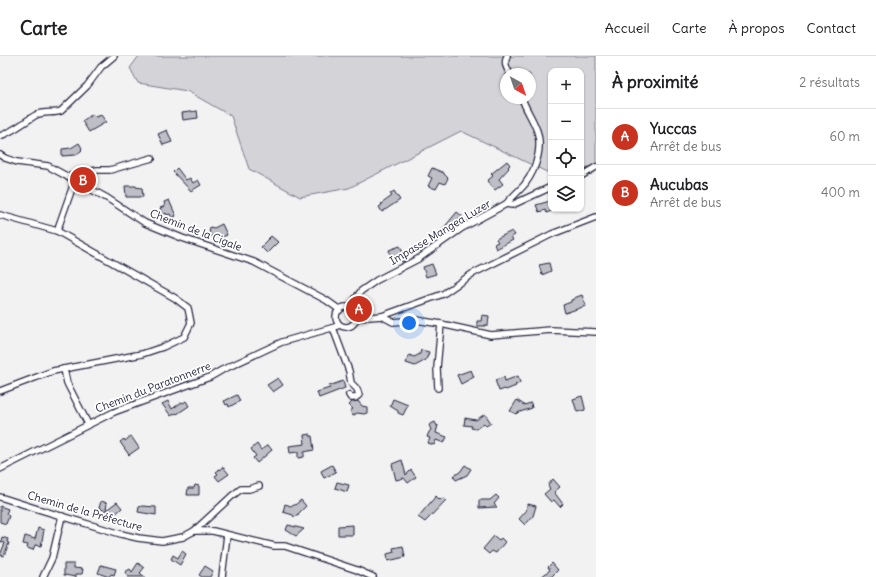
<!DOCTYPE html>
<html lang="fr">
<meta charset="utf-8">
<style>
body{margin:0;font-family:Delius,sans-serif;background:#f6f6f6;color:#202124}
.controls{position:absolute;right:12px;top:12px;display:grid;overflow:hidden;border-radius:8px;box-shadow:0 1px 3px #0004}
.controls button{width:36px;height:36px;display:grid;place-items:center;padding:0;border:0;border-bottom:1px solid #e0e0e0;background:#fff;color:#202124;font:20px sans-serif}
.compass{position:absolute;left:500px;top:12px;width:36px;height:36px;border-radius:50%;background:#fff;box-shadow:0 1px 3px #0004;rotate:140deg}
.you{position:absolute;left:409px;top:267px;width:14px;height:14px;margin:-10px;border:3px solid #fff;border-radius:50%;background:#1a73e8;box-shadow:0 0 0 6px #1a73e833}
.badge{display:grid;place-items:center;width:26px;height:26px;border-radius:50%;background:#c8321e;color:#fff;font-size:13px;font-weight:700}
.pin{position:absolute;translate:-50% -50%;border:2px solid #fff;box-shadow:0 1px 4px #0006}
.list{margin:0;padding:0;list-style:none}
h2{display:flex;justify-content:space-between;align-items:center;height:52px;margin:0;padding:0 16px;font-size:17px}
h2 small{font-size:13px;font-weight:400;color:#757577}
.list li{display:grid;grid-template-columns:26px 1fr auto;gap:12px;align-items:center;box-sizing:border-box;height:56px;padding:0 16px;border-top:1px solid #e0e0e0}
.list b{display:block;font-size:15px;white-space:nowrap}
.list p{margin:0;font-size:13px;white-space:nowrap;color:#757577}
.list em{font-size:13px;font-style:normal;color:#757577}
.icon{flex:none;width:22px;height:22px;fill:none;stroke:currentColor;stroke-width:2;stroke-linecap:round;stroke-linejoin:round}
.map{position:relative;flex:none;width:596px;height:521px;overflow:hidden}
header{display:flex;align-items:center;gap:24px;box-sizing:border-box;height:56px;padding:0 20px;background:#fff;border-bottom:1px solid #e0e0e0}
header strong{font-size:19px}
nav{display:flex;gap:22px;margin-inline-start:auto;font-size:14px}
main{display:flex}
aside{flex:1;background:#fff}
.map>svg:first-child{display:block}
.green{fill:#d3d3d8;stroke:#7a7a8a;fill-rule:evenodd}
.building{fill:#bebec6;stroke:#22223b}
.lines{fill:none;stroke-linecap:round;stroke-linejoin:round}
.minor-casing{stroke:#22223b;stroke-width:8}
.minor{stroke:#fff;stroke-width:5.5}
.labels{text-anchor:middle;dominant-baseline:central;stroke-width:3.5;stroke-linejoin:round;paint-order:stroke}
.street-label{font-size:11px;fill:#22223b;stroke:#fff}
</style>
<header>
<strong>Carte</strong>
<nav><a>Accueil</a><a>Carte</a><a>À propos</a><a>Contact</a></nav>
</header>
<main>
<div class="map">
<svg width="596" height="521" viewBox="0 0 596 521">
<rect width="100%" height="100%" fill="#f2f2f3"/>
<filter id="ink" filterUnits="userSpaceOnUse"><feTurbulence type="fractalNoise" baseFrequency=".025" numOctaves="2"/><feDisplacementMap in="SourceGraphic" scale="8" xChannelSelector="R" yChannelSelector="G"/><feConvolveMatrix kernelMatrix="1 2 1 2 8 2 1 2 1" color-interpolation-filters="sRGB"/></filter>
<g filter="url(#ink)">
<path class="green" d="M139 0H596V109L581 113V15H551V118L461 75 349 132 300 141 249 113 231 60 187 35 138 27 130 12ZM506 18H530V42H506Z"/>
<g class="building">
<polygon points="197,55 198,62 183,64 182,57"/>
<polygon points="93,58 96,61 101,59 106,66 89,76 82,65"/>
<polygon points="167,74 172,86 163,89 158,78"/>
<polygon points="79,87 82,92 81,93 82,94 76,99 62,100 62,93 71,92"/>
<polygon points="507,105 510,109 508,111 509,112 499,123 503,128 495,134 487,125 493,120 491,118"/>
<polygon points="177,112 186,124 190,122 193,127 198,124 201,129 191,135 173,116"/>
<polygon points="432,112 444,117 444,118 448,122 445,128 440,126 436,133 428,130 432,122 428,120"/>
<polygon points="125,130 136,130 136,131 142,132 143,141 126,141"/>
<polygon points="394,135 400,144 382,156 379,151 382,149 381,148 392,140 390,138"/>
<polygon points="169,144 176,160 172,162 170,158 167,159 166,157 163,159 160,152 165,150 164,146"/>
<polygon points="550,145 551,153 553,154 547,157 545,154 539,156 536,149"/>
<polygon points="457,156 463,161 460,164 459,163 440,182 437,180"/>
<polygon points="222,168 227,179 222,181 209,180 210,171 214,172"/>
<polygon points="512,175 515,179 511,181 513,184 496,193 494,188 498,186 496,183"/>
<polygon points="271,180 278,186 267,197 261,191 264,189 263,188"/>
<polygon points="400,190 407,204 402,206 398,200 392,202 389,194"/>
<polygon points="549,207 551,215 542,219 539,209"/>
<polygon points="432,208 436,218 426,221 423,211"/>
<polygon points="582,239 586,250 565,257 563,249 571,246 571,244 574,243 574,242"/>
<polygon points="482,259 489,260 488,269 485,269 485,270 477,270 477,265 481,265"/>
<polygon points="421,294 429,296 426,304 415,310 406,307 409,299 414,301 420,298"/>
<polygon points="471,314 474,321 461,328 457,319"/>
<polygon points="518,320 520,327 515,329 516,330 506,334 505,333 499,335 495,324 504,321 505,325"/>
<polygon points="278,322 283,329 273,336 267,329"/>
<polygon points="343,325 345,332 319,342 317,336 330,332 329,330"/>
<polygon points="237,339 240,345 229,351 228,348 226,349 224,345"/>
<polygon points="582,340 585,352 585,354 577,356 573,343"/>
<polygon points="393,343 408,349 403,359 398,357 398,355 390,350"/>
<polygon points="517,344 524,349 531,347 532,352 517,357 516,358 510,355"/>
<polygon points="168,345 172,353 182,346 183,347 186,345 189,350 177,358 176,357 171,360 162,348"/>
<polygon points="358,345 362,350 367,351 367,357 364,358 357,357 353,360 350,355 353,353 349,349 352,346"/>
<polygon points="485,358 491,367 486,370 484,367 476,373 471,372 472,370 464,369 465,362 476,364"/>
<polygon points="435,366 437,370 438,369 436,377 447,381 444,387 436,384 434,389 428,387 430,382 427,381 429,376 431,374 429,369"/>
<polygon points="310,378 310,380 312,380 314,394 304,396 304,401 298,402 298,396 290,397 289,390 305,388 304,379"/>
<polygon points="131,380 139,392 129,399 120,386 124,383 125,385"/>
<polygon points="257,388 261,394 268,389 272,394 257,407 253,402 256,400 251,393"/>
<polygon points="402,404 406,419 411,414 416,421 408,427 404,422 396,424 392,408"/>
<polygon points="332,409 336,416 324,422 321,415"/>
<polygon points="465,409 471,413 467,419 456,424 453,420 460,416"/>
<polygon points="223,411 229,418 219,425 215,420 218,418 216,416"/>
<polygon points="553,423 560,431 554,436 563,448 560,451 554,444 551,446 544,438 550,433 548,429"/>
<polygon points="337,426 349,429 347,436 335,432"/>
<polygon points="195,429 199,430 199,439 187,439 188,432 194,432"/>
<polygon points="496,439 499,442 494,448 497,451 479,452 479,444 490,444"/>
<polygon points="436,440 440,444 443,441 446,444 425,466 418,461"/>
<polygon points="301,444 306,450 298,458 299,459 294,461 293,459 283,456 285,448 291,450 295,449"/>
<polygon points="101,445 107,447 106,454 117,446 122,452 112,461 106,455 99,452"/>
<polygon points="528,448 536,450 533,460 525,469 519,463 526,455"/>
<polygon points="0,450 8,453 6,458 9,460 6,468 0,466"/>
<polygon points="142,450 156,451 156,459 138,456 139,451"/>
<polygon points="288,469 304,473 296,480 286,474"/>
<polygon points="353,469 353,479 338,479 338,470"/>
<polygon points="38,472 44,474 41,490 35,489 33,494 27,492 28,489 23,488 25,480 35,483"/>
<polygon points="494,480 499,484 501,482 505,486 496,497 492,495 489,498 483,493"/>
<polygon points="2,481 8,483 7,486 9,487 4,500 0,499 5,487 1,486"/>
<polygon points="403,490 405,501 388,505 387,498 394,496 393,492"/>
<polygon points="182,495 186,498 180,509 171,503 173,499 178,502"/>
<polygon points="138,507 144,512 140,517 145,521 128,521 125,516 130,513 132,516"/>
<polygon points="552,507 558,514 551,521 541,521 550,514 548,511"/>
<polygon points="64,508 74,508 74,512 83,513 82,518 76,518 76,521 64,519"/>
<polygon points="101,509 116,513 114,519 111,518 109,521 98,517"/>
<polygon points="205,510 213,515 210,521 202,521 199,519"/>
</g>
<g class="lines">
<defs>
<g id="minor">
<path d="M507 0C504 7 506 11 510 18"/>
<path d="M0 80C14 75 24 66 36 59 45 55 53 58 61 55L87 30 101 11 114 0"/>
<polyline points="0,99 5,102 17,106 48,110 107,142 145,167 182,182 254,206 326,244 340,254"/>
<polyline points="581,120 596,111"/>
<polyline points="68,121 97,114 110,114 152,102"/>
<path d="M506 148C512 141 519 135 525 128 537 112 544 88 535 70 531 60 525 52 522 42"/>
<polyline points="0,159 57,175 175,242 188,252 191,267 184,281 163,291 142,298 53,315 0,335"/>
<polyline points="57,175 75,124"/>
<circle cx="346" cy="261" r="10"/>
<polyline points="349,252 361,235 377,224 418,203 462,172 506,148 512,149 551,131"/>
<polyline points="382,260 443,238 472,218 552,178 596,161"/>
<polyline points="356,262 382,260 393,266 416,264 441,268 491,279 551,274 596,276"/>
<polyline points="333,272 349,315 351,327 357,333 359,339 355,342 351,342 349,339"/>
<polyline points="64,313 67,327 88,368"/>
<polyline points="438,332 437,312 441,268"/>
<polyline points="0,413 114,356 210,321 222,314 282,286 335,271 339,269"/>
<polyline points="0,441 41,454 121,478 138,482 162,485 183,481 194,475 213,475 274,490 285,490 357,514 373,521"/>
<polyline points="194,475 232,440 241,433 249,433 259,430"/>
<polyline points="43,521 52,502 62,460"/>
<polyline points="222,521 227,479"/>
</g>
</defs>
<use href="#minor" class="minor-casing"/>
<use href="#minor" class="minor"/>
</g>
</g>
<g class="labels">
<g class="street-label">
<text transform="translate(196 174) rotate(21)">Chemin de la Cigale</text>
<text transform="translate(440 176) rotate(-31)">Impasse Mangea Luzer</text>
<text transform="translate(153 331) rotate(-21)">Chemin du Paratonnerre</text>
<text transform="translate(85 455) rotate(16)">Chemin de la Préfecture</text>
</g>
</g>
</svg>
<div class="controls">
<button>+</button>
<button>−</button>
<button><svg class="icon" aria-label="locate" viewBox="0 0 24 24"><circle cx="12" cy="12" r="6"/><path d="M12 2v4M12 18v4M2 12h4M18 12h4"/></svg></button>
<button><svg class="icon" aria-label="layers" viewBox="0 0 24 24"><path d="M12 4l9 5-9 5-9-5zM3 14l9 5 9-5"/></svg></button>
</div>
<svg class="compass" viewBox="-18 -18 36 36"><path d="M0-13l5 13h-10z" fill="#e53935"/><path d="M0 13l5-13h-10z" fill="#757577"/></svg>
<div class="you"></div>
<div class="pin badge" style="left:359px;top:253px">A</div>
<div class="pin badge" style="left:83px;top:124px">B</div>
</div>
<aside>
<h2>À proximité<small>2 résultats</small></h2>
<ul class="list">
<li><span class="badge">A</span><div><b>Yuccas</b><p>Arrêt de bus</p></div><em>60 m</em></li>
<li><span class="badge">B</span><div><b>Aucubas</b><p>Arrêt de bus</p></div><em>400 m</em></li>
</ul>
</aside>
</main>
